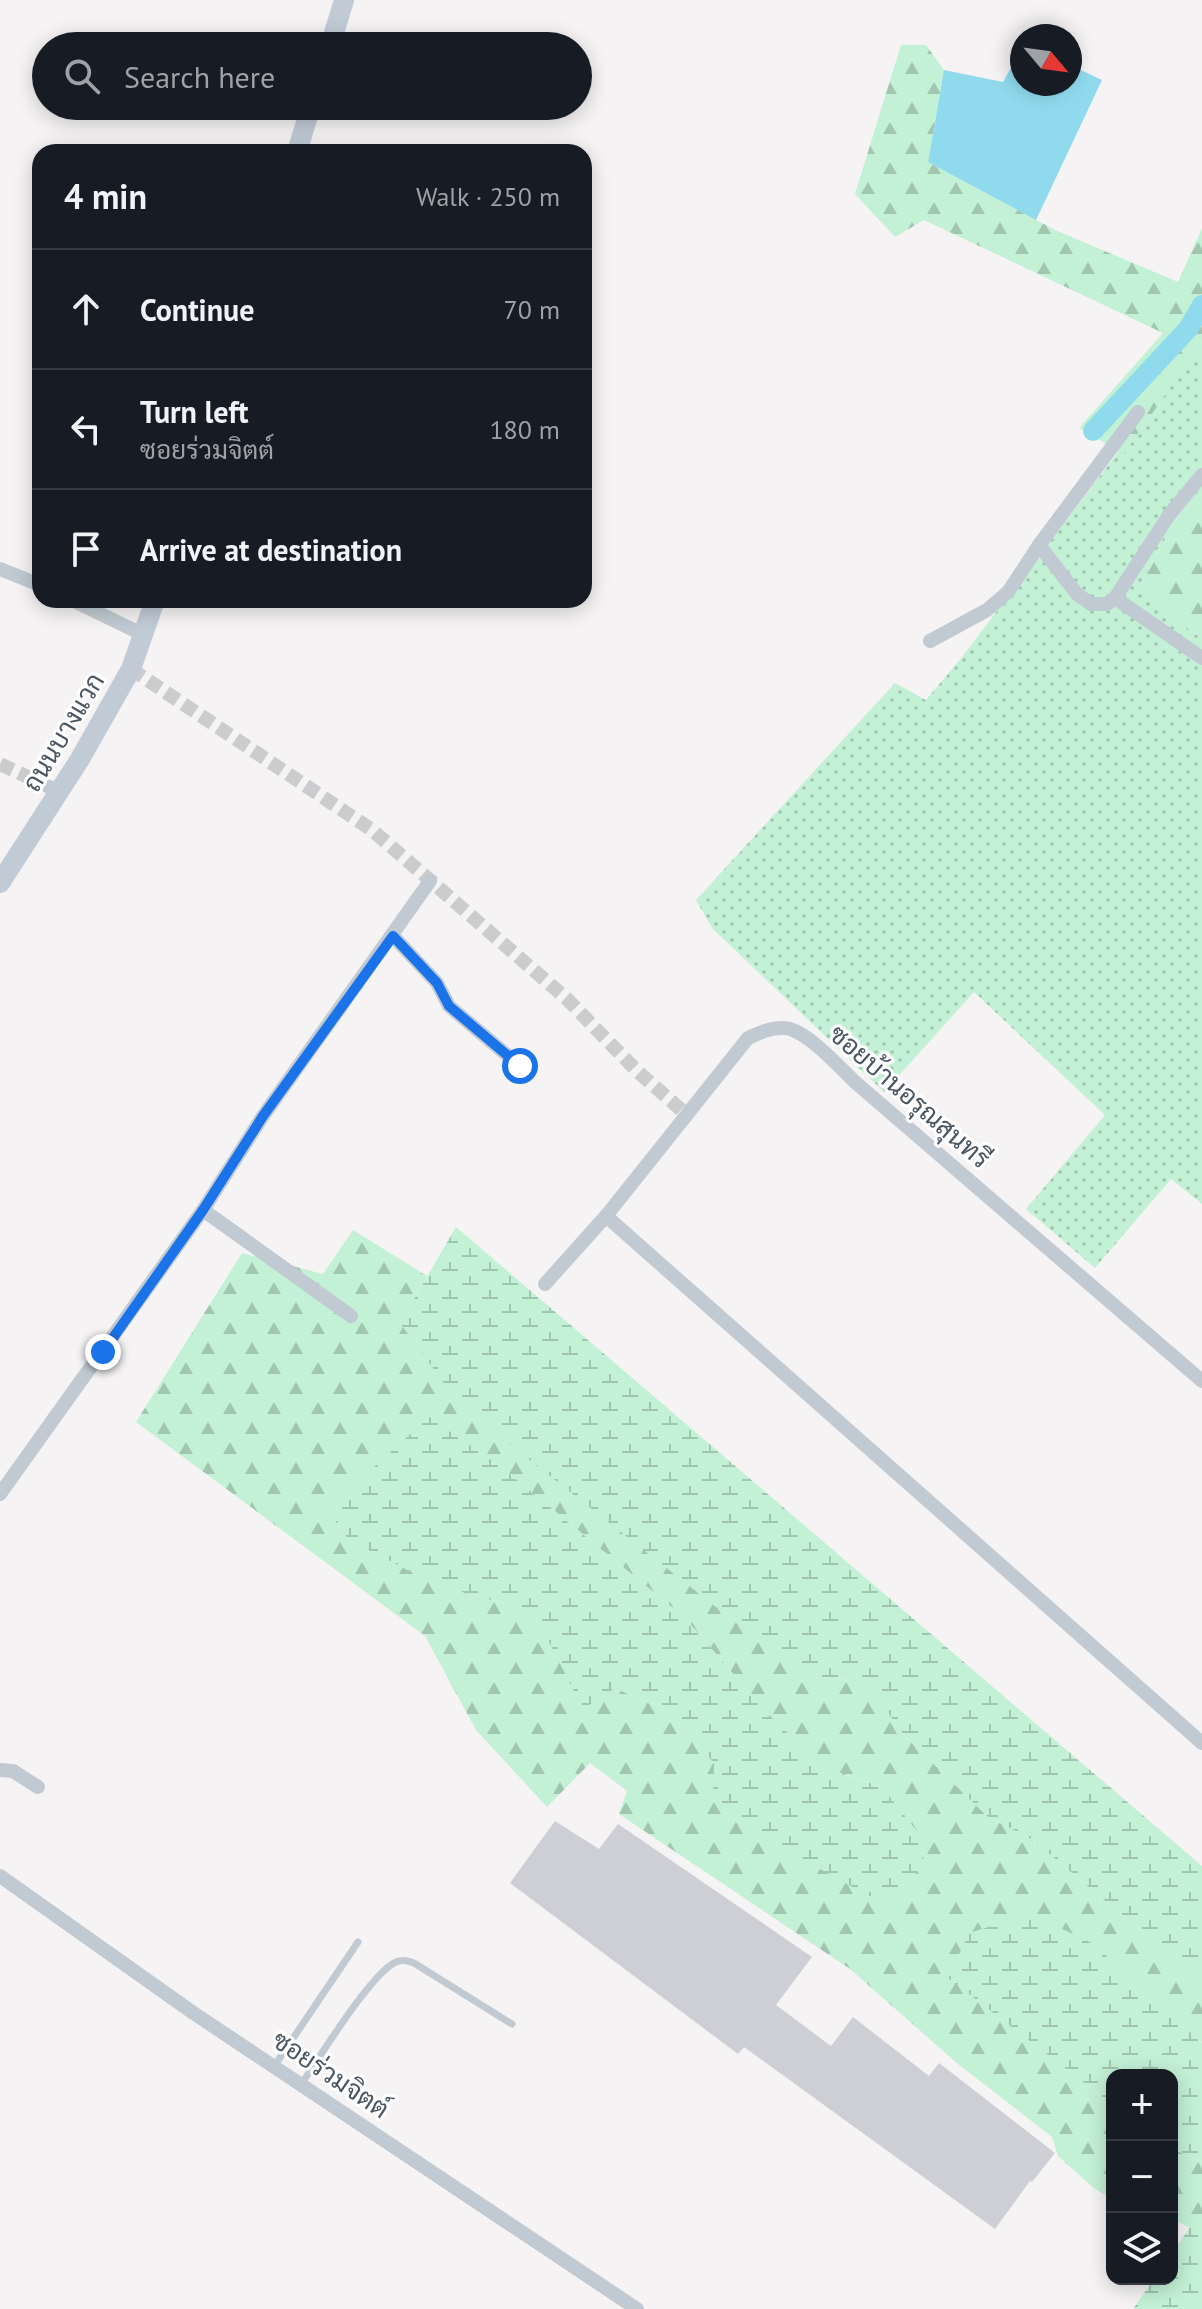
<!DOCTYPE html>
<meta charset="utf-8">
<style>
body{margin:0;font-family:"PT Sans",Sarabun,sans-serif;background:#20242c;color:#f1f3f6}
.controls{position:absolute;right:24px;bottom:24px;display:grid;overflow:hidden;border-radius:16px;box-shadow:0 4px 20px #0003}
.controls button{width:72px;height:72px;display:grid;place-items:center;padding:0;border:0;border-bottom:2px solid #363941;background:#171b24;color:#f1f3f6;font:40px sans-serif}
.compass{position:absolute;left:1010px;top:24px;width:72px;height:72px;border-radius:50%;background:#171b24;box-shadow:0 4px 20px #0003;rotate:119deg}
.stop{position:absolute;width:24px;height:24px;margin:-18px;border:6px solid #1a73e8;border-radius:50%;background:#fff}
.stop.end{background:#1a73e8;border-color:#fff;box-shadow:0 2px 8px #0008}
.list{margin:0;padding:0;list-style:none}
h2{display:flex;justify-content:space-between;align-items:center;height:104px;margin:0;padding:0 32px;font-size:34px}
h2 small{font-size:26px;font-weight:400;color:#9ea1a6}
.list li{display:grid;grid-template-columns:52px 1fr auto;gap:24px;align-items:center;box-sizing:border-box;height:120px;padding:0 32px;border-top:2px solid #363941}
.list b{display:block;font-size:30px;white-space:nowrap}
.list p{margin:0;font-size:26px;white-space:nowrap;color:#9ea1a6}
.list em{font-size:26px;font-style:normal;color:#9ea1a6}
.icon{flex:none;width:44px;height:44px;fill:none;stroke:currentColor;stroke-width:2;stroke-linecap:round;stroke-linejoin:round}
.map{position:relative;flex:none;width:1202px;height:2309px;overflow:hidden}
.search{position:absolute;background:#171b24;box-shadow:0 4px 20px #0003;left:32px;top:32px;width:560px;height:88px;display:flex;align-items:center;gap:20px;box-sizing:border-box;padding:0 28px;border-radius:44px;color:#9ea1a6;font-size:30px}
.panel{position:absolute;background:#171b24;box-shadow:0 4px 20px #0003;left:32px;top:144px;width:560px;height:464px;border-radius:24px}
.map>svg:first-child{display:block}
.grass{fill:url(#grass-dots)}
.forest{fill:url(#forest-firs);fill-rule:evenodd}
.wetland{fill:url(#wetland-marsh)}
.water{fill:#90daee}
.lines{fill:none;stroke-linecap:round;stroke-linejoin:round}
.canal{stroke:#90daee;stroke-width:20}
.building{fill:#cdcfd5}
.minor-tunnel{stroke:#caccce;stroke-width:14;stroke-dasharray:14 7;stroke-linecap:butt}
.service{stroke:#c1cad2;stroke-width:7}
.minor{stroke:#c1cad2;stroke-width:14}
.secondary{stroke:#c1cbd6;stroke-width:20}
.route{stroke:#1a73e8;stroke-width:10}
.labels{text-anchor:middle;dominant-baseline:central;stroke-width:6;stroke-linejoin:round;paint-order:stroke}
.street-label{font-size:26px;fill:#4a5661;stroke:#fff}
</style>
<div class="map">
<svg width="1202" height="2309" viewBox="0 0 1202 2309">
<defs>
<pattern id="grass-dots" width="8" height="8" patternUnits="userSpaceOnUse" patternTransform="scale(2)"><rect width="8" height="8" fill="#c3f1d5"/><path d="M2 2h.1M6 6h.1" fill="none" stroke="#a0c6b0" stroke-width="1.8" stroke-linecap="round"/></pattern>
<pattern id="forest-firs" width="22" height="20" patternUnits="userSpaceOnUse" patternTransform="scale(2)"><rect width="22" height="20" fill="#c3f1d5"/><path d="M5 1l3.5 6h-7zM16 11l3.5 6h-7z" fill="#a0c6b0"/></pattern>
<pattern id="wetland-marsh" width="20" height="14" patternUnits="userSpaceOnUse" patternTransform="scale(2)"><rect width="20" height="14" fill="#c3f1d5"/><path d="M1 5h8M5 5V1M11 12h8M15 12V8" fill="none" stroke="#a0c6b0"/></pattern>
</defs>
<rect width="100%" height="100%" fill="#f5f3f3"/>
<polygon class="grass" points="1202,342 1202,494 1175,521 1137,590 1202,639 1202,1204 1171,1179 1095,1268 1026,1209 1105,1115 974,992 884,1092 713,929 696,900 895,683 926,700 962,657"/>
<g class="forest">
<polygon points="901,45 926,45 944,70 928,162 1055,230 1178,282 1202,228 1202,342 1124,454 1079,428 1163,333 924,220 895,237 855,194"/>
<polygon points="1202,494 1202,639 1137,590 1175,521"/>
<path d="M353 1230 427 1276 400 1323 807 1679 863 1678 902 1733 987 1816 1033 1840 1202 1983V2043L1200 2040 949 1978 1112 2104V2199L1095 2189 1058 2156 1052 2137 958 2064 850 1969 619 1814 627 1791 590 1763 547 1807 476 1730 425 1636 136 1422 242 1253 323 1274ZM430 1418 501 1467 685 1618 766 1712 823 1767 883 1787 714 1763 669 1712 615 1688 550 1644 529 1610 439 1586 349 1540 327 1510Z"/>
<polygon points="1172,2149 1202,2161 1202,2234 1172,2219"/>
</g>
<g class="wetland">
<polygon points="456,1227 1202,1866 1202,1983 1033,1840 987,1816 902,1733 863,1678 807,1679 460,1405 400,1323"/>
<polygon points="429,1417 501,1467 685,1618 766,1712 823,1767 882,1787 929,1846 906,1894 869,1896 818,1868 713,1801 714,1763 669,1712 615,1688 583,1709 550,1644 529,1610 439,1586 349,1540 327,1510"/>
<polygon points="1030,1914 1092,1943 1202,2043 1202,2161 1172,2149 1172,2075 1112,2075 1112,2104 948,1978 969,1933"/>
<polygon points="1190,2227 1202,2234 1202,2309 1133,2309 1154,2279 1172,2279 1172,2253"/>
</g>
<polygon class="water" points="1022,48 1022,84 1070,84 1070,65 1102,80 1036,220 928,162 944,70 1003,82"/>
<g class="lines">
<polyline class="canal" points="1093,431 1188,329 1202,305"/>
</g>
<polygon class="building" points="555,1821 599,1849 618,1824 812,1957 776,2005 831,2046 853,2017 929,2076 939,2063 1055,2153 1032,2182 1030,2181 995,2229 744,2047 738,2054 510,1883"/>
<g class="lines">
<g class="minor-tunnel">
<polyline points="131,669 372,830 567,999 636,1070 687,1115"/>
<polyline points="0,764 43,784"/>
</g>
<g class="service">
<polyline points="275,2065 358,1942"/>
<path d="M302 2083C320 2057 371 1973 396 1962 403 1959 407 1961 414 1963L512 2024"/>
</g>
<g class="minor">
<polyline points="1138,412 1039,545 1077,594 1091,604 1107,604 1115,598 1169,515 1202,475"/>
<polyline points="0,569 40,585"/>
<polyline points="1115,598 1202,658"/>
<polyline points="72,600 144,635"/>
<polyline points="930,641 987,610 1008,592 1039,545"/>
<polyline points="43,784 58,791"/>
<polyline points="393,936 437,983 449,1006 520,1066"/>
<polyline points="203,1210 351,1316"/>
<polyline points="606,1216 1202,1743"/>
<path d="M545 1284 606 1216 748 1038C759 1033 772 1027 784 1028 806 1029 839 1067 855 1082L1202 1381"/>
<polyline points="0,1494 203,1210 263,1116 430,881"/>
<polyline points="0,1770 13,1771 38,1787"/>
<polyline points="0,1876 192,2012 637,2309"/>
</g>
<g class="secondary">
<polyline points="330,46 344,0"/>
<polyline points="297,152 311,106"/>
<polyline points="0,883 80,759 131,669 155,600"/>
</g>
</g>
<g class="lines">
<polyline class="route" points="103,1352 203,1210 263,1116 393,936 437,983 449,1006 520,1066"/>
</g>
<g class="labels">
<g class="street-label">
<text transform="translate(63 732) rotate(-59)">ถนนบางแวก</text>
<text transform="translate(910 1096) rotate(41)">ซอยบ้านอรุณสุนทรี</text>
<text transform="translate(331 2074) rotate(34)">ซอยร่วมจิตต์</text>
</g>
</g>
</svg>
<div class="controls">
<button>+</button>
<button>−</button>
<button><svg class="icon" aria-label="layers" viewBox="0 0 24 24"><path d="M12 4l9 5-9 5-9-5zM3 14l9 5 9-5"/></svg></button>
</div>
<svg class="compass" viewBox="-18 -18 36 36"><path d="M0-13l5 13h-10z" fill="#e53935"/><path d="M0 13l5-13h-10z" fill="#9ea1a6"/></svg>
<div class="stop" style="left:520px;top:1066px"></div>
<div class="stop end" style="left:103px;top:1352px"></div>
<div class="search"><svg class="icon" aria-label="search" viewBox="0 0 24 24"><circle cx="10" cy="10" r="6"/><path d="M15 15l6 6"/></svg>Search here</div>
<section class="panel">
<h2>4 min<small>Walk · 250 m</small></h2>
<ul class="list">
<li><svg class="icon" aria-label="ahead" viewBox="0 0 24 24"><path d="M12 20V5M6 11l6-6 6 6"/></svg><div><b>Continue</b></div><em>70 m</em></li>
<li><svg class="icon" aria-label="left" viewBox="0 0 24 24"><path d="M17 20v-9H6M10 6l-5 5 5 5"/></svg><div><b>Turn left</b><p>ซอยร่วมจิตต์</p></div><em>180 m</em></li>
<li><svg class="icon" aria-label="arrive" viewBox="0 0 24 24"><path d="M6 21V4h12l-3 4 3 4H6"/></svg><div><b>Arrive at destination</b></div></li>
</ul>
</section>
</div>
